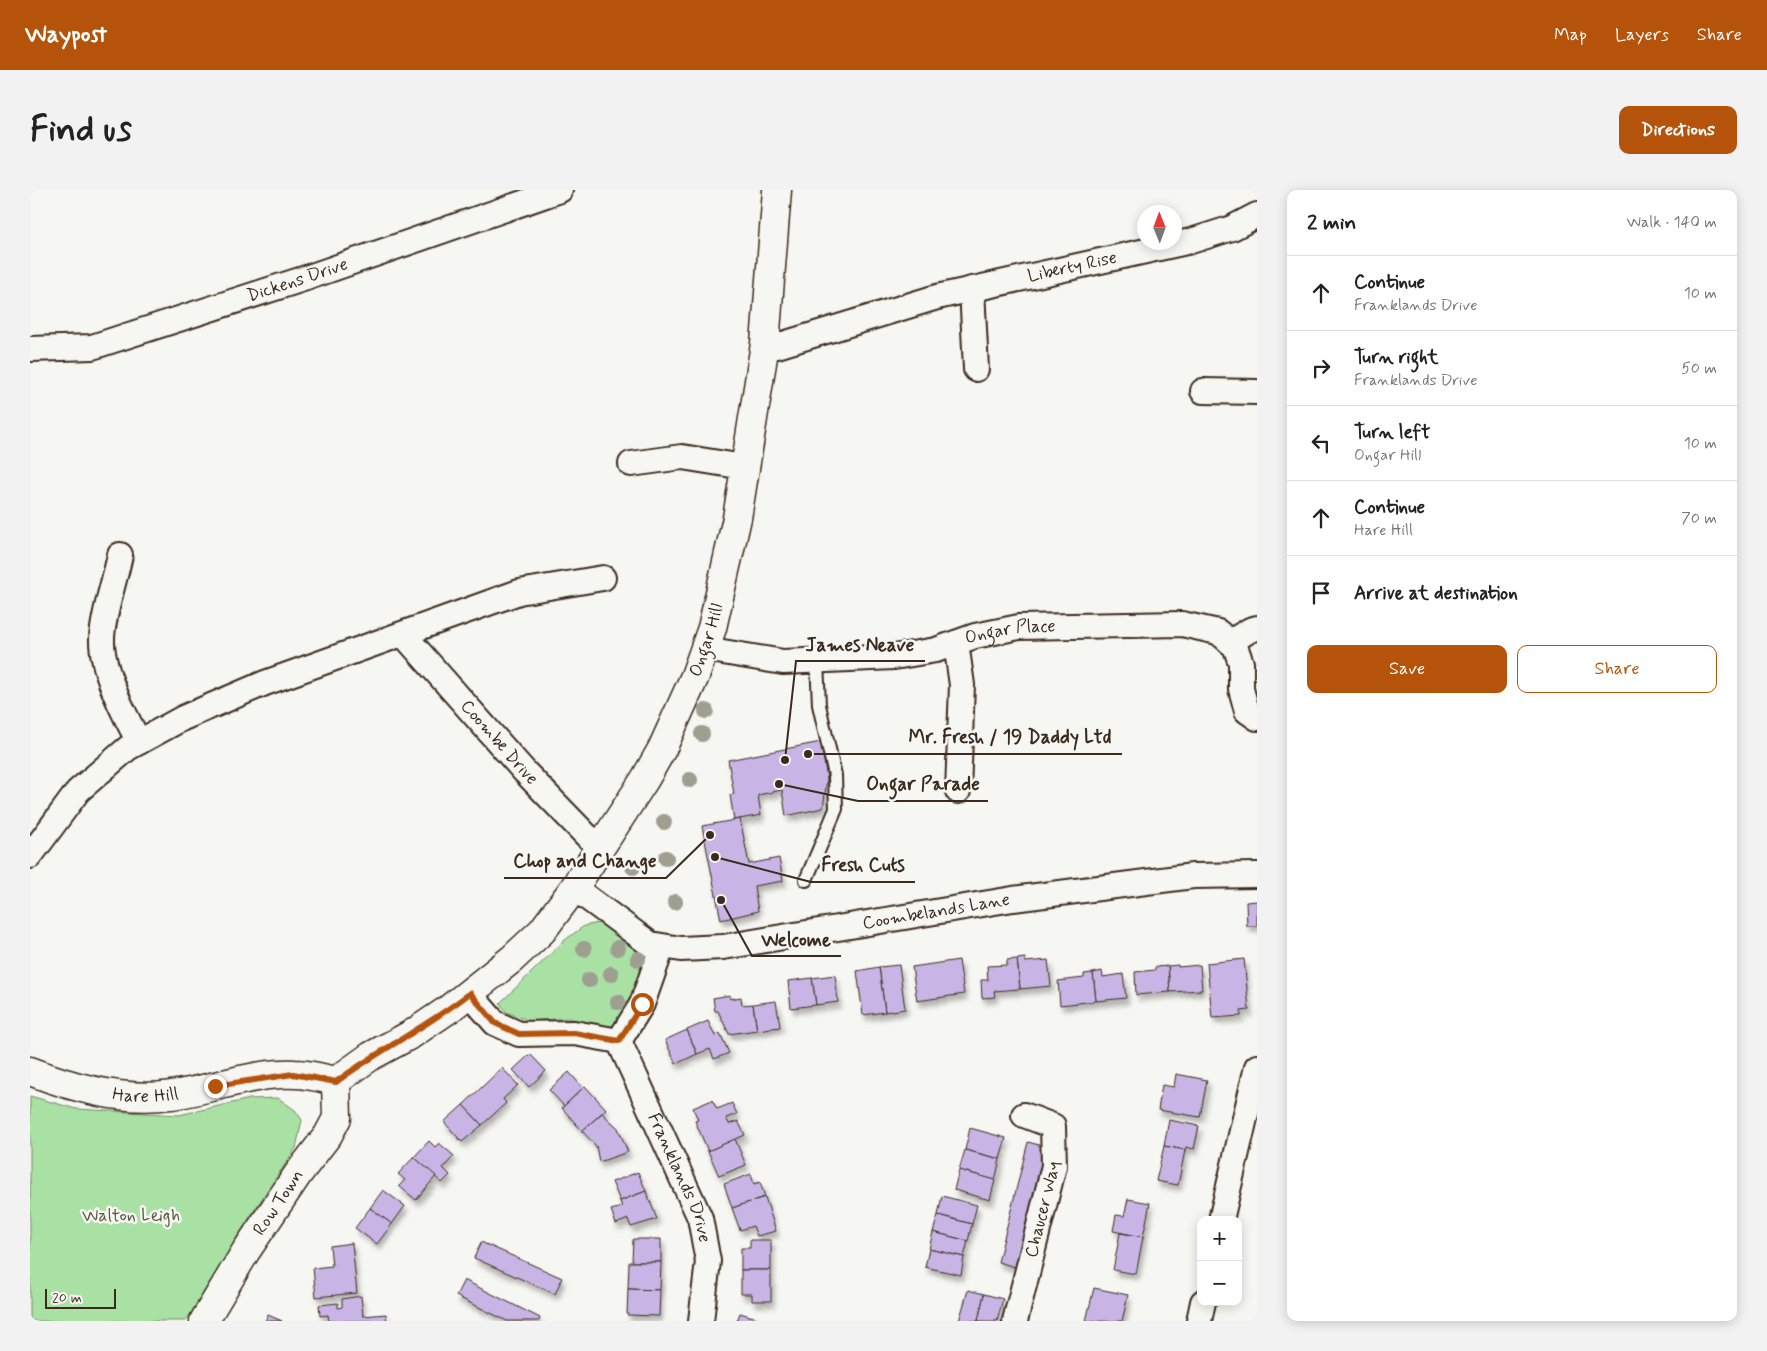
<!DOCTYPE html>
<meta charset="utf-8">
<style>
body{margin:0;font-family:Mynerve,sans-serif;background:#f2f2f2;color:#222}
.controls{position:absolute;right:15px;bottom:15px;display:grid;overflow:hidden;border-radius:10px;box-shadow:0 2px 12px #0003}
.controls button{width:45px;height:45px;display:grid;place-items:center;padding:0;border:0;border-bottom:1px solid #e0e0e0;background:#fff;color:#222;font:25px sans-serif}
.compass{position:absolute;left:1107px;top:15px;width:45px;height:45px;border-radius:50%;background:#fff;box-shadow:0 2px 12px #0003;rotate:359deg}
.scale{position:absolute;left:15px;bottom:12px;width:71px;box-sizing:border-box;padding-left:5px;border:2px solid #3b2a1e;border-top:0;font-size:14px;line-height:18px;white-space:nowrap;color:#3b2a1e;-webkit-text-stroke:4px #f6f6f2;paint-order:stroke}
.stop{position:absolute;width:15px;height:15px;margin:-11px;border:4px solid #b45309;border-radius:50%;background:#fff}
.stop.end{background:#b45309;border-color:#fff;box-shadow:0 1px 5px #0008}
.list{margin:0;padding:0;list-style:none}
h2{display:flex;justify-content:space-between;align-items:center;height:65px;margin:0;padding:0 20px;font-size:21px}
h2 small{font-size:16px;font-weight:400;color:#767676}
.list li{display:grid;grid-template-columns:32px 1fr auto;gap:15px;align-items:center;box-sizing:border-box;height:75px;padding:0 20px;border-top:1px solid #e0e0e0}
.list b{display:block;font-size:19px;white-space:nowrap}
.list p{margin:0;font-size:16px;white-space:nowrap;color:#767676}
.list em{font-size:16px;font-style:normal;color:#767676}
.actions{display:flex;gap:10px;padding:15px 20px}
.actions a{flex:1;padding:11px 0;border:1px solid #b45309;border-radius:10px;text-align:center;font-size:18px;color:#b45309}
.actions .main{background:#b45309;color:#fff}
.icon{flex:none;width:28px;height:28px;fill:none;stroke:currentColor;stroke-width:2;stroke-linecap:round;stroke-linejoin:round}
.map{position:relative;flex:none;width:1227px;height:1131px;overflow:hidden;border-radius:10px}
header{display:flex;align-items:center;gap:30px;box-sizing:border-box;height:70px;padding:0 25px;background:#b45309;color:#fff}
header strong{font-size:24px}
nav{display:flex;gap:28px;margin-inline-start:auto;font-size:18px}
.intro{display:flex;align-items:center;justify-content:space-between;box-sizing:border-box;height:120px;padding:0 30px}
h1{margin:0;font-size:35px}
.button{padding:12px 22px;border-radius:10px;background:#b45309;color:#fff;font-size:18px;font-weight:700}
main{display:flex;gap:30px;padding:0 30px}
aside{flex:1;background:#fff;border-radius:10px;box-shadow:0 2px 12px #0003}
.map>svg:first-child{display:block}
.green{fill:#a9e1a4;stroke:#728661}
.building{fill:#c8b5e5;stroke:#3b2a1e;filter:url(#shadow)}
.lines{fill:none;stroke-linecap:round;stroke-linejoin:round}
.lane-casing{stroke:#3b2a1e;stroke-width:16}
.street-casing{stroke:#3b2a1e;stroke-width:28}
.secondary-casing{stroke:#3b2a1e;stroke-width:31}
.lane{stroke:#f6f6f2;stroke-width:12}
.street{stroke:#f6f6f2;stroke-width:24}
.secondary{stroke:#f6f6f2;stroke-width:28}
.tree{fill:#9e9f90}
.route{stroke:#b45309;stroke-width:6}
.labels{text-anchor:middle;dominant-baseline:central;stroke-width:5;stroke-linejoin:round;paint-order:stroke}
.street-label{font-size:18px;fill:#3b2a1e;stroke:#f6f6f2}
.park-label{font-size:18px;fill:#565840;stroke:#f6f6f2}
.leader{fill:none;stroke:#3b2a1e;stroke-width:2}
.callout-dot{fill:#3b2a1e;stroke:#f6f6f2;stroke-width:2}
.callout-label{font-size:19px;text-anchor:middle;font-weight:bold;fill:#3b2a1e;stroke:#f6f6f2;stroke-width:5;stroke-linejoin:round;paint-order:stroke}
</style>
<header>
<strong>Waypost</strong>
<nav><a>Map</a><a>Layers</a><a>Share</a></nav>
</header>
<div class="intro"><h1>Find us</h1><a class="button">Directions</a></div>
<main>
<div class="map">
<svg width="1227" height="1131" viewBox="0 0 1227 1131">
<defs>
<filter id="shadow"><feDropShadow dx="3" dy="5.5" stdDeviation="2.5" flood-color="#0004"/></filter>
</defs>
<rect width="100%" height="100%" fill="#f6f6f2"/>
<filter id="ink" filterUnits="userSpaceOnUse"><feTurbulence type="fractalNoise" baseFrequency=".02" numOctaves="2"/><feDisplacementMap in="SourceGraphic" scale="10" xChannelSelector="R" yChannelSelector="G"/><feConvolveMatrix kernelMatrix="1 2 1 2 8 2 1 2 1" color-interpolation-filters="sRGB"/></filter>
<g filter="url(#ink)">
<g class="green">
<path d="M573 732C586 741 609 751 614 768 620 789 598 820 587 836H569L539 828 500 831 476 822 470 813 535 750 554 736Z"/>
<polygon points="0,906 46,919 149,925 220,909 248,908 265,920 272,930 266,958 225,1019 156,1131 0,1131"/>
</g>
<g class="building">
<polygon points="791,552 797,589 793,618 756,626 752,600 728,605 731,625 704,630 700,605 704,604 698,570"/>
<polygon points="710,629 719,674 749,668 753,691 724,696 728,721 691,730 672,636"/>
<polygon points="1227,711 1227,736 1217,736 1216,712"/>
<polygon points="995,768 995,772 1018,770 1021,796 990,799 987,769"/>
<polygon points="987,769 990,799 964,801 965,807 952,808 951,790 958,790 957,776 977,775 977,770"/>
<polygon points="1214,769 1219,820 1211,821 1211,826 1182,828 1177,773"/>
<polygon points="929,770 934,804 887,811 882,777"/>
<polygon points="869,775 875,819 855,822 849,777"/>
<polygon points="1148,775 1148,777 1170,775 1172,800 1140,802 1138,776"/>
<polygon points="1138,776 1140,802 1106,805 1105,782 1125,780 1125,777"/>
<polygon points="849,777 855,822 833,825 827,781"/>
<polygon points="1072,781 1073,787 1093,784 1096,808 1066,811 1063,783"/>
<polygon points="1063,783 1066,811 1030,815 1028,791 1054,788 1054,784"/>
<polygon points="805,785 808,812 786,815 782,788"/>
<polygon points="782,788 786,815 761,818 758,791"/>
<polygon points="700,805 700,809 711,807 712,815 723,814 727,840 699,844 688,821 685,821 683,808"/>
<polygon points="746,811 750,837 727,840 723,814"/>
<polygon points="678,831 685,846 690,843 699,863 684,869 680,859 667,864 657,840"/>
<polygon points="657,840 667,864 646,874 635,850"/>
<polygon points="500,864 516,881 499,897 483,880"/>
<polygon points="472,878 488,895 473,909 476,913 452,935 433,915"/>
<polygon points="539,882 553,898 534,916 519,900"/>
<polygon points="1146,884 1177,890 1170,927 1128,920 1132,895 1144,897"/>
<polygon points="555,896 576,919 552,941 532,918"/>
<polygon points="682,910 687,919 702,913 707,924 696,928 699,934 708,931 715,945 678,961 665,931 668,930 663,918"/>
<polygon points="433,915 452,935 432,952 414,932"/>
<polygon points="572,923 588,938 598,962 569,972 566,956 552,941"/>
<polygon points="1139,930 1169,936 1164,959 1156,957 1155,960 1134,956"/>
<polygon points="940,938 976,948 970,969 935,960"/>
<polygon points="705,949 716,975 689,986 678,961"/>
<polygon points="399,951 405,957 409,953 424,966 413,978 420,985 412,993 384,967"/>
<polygon points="998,952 1016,957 985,1077 968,1072"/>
<polygon points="1134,956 1155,960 1148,995 1126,991"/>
<polygon points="935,960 970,969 965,990 929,980"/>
<polygon points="384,967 406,986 386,1010 369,996 375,990 368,984"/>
<polygon points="929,980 965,990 960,1010 924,1000"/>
<polygon points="608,982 616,1001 590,1011 582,992"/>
<polygon points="721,984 724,994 730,992 735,1007 702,1018 694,994"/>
<polygon points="353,1000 375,1016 362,1034 340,1018"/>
<polygon points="616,1001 627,1029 601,1037 598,1029 586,1034 581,1020 592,1017 590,1011"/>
<polygon points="912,1006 947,1015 942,1034 908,1025"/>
<polygon points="735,1007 746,1041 727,1046 723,1036 710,1040 702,1018"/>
<polygon points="1098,1009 1120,1013 1113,1047 1083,1041 1086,1025 1094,1026"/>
<polygon points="340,1018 362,1034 347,1054 325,1038"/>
<polygon points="908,1025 942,1034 938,1051 903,1042"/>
<polygon points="903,1042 938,1051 934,1067 899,1059"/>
<polygon points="1090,1043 1113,1047 1106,1084 1083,1080"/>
<polygon points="603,1049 631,1049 631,1072 602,1072"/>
<polygon points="720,1050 741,1050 741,1080 711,1080 711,1058 720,1058"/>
<polygon points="451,1052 532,1088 525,1104 444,1068"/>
<polygon points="322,1053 327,1103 286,1107 283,1078 302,1076 300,1056"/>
<polygon points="899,1059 934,1067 931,1085 895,1077"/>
<polygon points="599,1072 631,1072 630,1100 598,1099"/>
<polygon points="711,1080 741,1080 741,1111 722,1111 722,1104 711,1104"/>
<polygon points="434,1090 510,1128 509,1131 477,1131 426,1106"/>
<polygon points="1064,1098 1098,1105 1092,1131 1056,1131"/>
<polygon points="598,1099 630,1100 629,1126 597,1125"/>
<polygon points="938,1100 954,1104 948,1131 929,1131"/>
<polygon points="954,1104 973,1109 967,1131 948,1131"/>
<polygon points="331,1106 333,1126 356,1124 357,1131 299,1131 298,1125 290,1126 289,1115 308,1113 308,1118 312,1117 312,1109"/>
<polygon points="710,1123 737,1131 707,1131"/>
<polygon points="238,1125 252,1131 235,1131"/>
</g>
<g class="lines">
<defs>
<polyline id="lane" points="776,690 806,619 805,585 789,515 787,471"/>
<g id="street">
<polyline points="942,99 946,179"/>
<path id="s1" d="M735 154 747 156 907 107 1161 51 1202 38 1227 25"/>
<path id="s2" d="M0 159 62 157 273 89 530 0"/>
<polyline points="1173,201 1227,202"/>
<polyline points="601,274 652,267 714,277"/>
<path d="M90 365C85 390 73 424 72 448 71 480 94 524 109 552"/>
<path id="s3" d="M373 444 494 581 557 646 571 655"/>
<polyline points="1200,452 1220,440 1227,438"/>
<polyline points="926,453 932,495 928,601"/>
<path id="s4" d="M675 459 753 472 864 467 906 460 945 446 989 437 1152 434 1188 442 1205 456 1211 473V499L1217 521 1227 528"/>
<polyline points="0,666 48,601 98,558 153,528 235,493 489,402 573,388"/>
<path id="s5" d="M544 698 620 754 651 759 693 757 983 709 1163 686 1227 685"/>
<polyline points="439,803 465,833 489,844 544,843 589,851"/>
<path id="s6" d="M589 851 670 1028 678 1071 671 1131"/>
<polyline points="589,851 612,814 632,757"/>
<polyline points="1191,1030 1227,877"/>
<path id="s7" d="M985 1131 1024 976 1023 936 994 925"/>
<polyline points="1169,1131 1173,1112"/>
</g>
<g id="secondary">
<path id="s8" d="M0 881C44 898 94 912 141 905 181 900 224 882 265 884 278 884 292 888 306 891L341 866 382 844 419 819 482 769 512 741 544 698 615 589 632 559 665 486 682 438 707 328 735 154 747 0"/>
<path id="s9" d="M174 1131 216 1061 268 984 298 945 307 928 306 891"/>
</g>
</defs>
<use href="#lane" class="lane-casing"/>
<use href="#street" class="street-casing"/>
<use href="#secondary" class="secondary-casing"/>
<use href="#lane" class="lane"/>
<use href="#street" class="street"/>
<use href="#secondary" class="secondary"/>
</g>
<g class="tree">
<circle cx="676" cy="521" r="8"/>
<circle cx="672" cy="544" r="8"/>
<circle cx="660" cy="590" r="8"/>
<circle cx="634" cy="632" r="8"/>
<circle cx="636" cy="668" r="8"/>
<circle cx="603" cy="677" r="8"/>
<circle cx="645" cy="712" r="8"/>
<circle cx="588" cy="758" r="8"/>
<circle cx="554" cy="759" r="8"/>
<circle cx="608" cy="769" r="8"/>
<circle cx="581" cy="784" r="8"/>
<circle cx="559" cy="790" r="8"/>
<circle cx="588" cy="812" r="8"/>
</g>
</g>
<g class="lines" filter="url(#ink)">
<path class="route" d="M185 896 263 884 306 892C349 860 397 837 440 803L465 833 489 844 544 843 589 851 612 814"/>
</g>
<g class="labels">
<g class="street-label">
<text stroke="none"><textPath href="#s1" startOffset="318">Liberty Rise</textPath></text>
<text stroke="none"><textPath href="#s2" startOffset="278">Dickens Drive</textPath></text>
<text stroke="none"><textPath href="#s4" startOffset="310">Ongar Place</textPath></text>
<text stroke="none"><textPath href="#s8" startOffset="904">Ongar Hill</textPath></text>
<text stroke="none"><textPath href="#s3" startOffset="145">Coombe Drive</textPath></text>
<text stroke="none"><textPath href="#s5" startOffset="384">Coombelands Lane</textPath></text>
<text stroke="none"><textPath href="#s8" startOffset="119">Hare Hill</textPath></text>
<text stroke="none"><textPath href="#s6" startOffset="150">Franklands Drive</textPath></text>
<text stroke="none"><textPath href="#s9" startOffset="140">Row Town</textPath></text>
<text stroke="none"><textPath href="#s7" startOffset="115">Chaucer Way</textPath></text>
</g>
<g class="park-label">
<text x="101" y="1026">Walton Leigh</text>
</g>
</g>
<path class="leader" d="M755 570L766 471H895M778 564L868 564H1092M749 594L828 611H958M680 645L636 688H474M685 667L781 692H885M691 710L722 766H811"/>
<g class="callout-dot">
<circle cx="755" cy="570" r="5"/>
<circle cx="778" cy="564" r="5"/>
<circle cx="749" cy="594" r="5"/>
<circle cx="680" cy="645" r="5"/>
<circle cx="685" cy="667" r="5"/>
<circle cx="691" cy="710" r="5"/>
</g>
<g class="callout-label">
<text x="830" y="461">James Neave</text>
<text x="980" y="553">Mr. Fresh / 19 Daddy Ltd</text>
<text x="893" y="600">Ongar Parade</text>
<text x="555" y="677">Chop and Change</text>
<text x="833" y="681">Fresh Cuts</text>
<text x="766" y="756">Welcome</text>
</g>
</svg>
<div class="controls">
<button>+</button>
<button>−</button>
</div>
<svg class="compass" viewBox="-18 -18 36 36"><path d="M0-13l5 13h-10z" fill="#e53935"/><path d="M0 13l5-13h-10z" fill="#767676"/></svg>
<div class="scale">20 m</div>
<div class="stop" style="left:612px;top:814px"></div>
<div class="stop end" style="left:185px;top:896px"></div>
</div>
<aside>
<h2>2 min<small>Walk · 140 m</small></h2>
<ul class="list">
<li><svg class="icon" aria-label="ahead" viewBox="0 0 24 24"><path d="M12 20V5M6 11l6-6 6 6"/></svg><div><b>Continue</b><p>Franklands Drive</p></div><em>10 m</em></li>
<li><svg class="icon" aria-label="right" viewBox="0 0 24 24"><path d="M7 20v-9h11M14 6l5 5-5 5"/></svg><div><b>Turn right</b><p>Franklands Drive</p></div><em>50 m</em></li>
<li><svg class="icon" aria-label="left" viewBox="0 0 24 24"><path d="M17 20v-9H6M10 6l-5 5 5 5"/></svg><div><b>Turn left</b><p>Ongar Hill</p></div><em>10 m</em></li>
<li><svg class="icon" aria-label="ahead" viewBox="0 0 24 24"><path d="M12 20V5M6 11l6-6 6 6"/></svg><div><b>Continue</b><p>Hare Hill</p></div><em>70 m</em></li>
<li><svg class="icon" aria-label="arrive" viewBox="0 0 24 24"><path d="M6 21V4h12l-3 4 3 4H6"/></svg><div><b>Arrive at destination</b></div></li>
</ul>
<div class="actions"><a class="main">Save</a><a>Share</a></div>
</aside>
</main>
